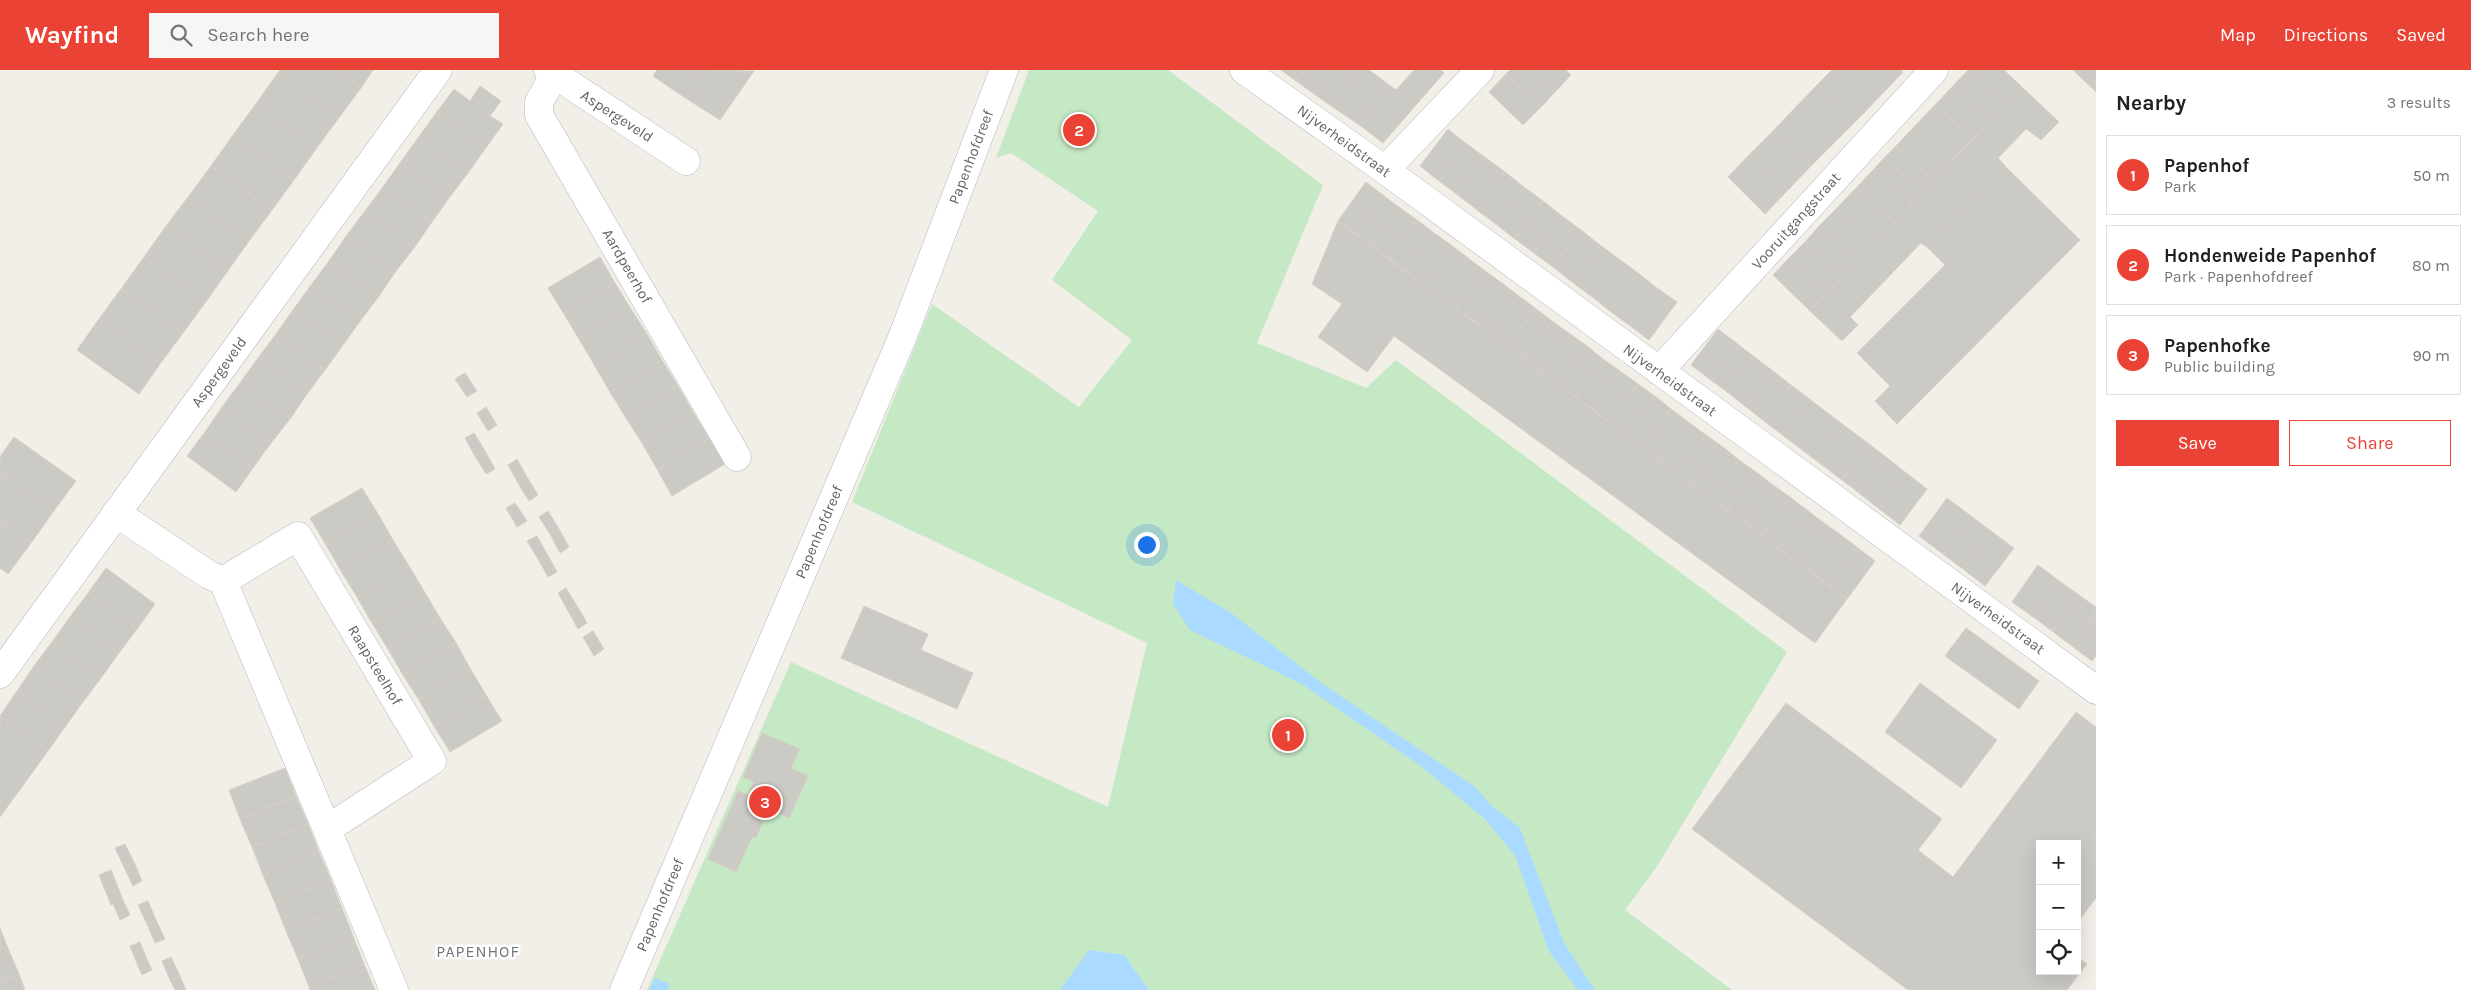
<!DOCTYPE html>
<meta charset="utf-8">
<style>
body{margin:0;font-family:Karla,sans-serif;background:#f6f6f6;color:#202124}
.controls{position:absolute;right:15px;bottom:15px;display:grid;overflow:hidden;border-radius:0px;box-shadow:0 5px 20px #0002}
.controls button{width:45px;height:45px;display:grid;place-items:center;padding:0;border:0;border-bottom:1px solid #e0e0e0;background:#fff;color:#202124;font:25px sans-serif}
.you{position:absolute;left:1146px;top:474px;width:18px;height:18px;margin:-12px;border:4px solid #fff;border-radius:50%;background:#1a73e8;box-shadow:0 0 0 8px #1a73e833}
.badge{display:grid;place-items:center;width:32px;height:32px;border-radius:50%;background:#ea4335;color:#fff;font-size:16px;font-weight:700}
.pin{position:absolute;translate:-50% -50%;border:2px solid #fff;box-shadow:0 1px 5px #0006}
.list{margin:0;padding:0;list-style:none}
h2{display:flex;justify-content:space-between;align-items:center;height:65px;margin:0;padding:0 20px;font-size:21px}
h2 small{font-size:16px;font-weight:400;color:#757577}
.list li{display:grid;grid-template-columns:32px 1fr auto;gap:15px;align-items:center;box-sizing:border-box;height:80px;margin:0 10px 10px;padding:0 10px;border:1px solid #e0e0e0;border-radius:0px}
.list b{display:block;font-size:19px;white-space:nowrap}
.list p{margin:0;font-size:16px;white-space:nowrap;color:#757577}
.list em{font-size:16px;font-style:normal;color:#757577}
.actions{display:flex;gap:10px;padding:15px 20px}
.actions a{flex:1;padding:11px 0;border:1px solid #ea4335;border-radius:0px;text-align:center;font-size:18px;color:#ea4335}
.actions .main{background:#ea4335;color:#fff}
.icon{flex:none;width:28px;height:28px;fill:none;stroke:currentColor;stroke-width:2;stroke-linecap:round;stroke-linejoin:round}
.map{position:relative;flex:none;width:2096px;height:920px;overflow:hidden}
header{display:flex;align-items:center;gap:30px;box-sizing:border-box;height:70px;padding:0 25px;background:#ea4335;color:#fff}
header strong{font-size:24px}
nav{display:flex;gap:28px;margin-inline-start:auto;font-size:18px}
.search{width:350px;height:45px;background:#f6f6f6;display:flex;align-items:center;gap:12px;box-sizing:border-box;padding:0 18px;border-radius:0px;color:#757577;font-size:19px}
main{display:flex}
aside{flex:1;background:#fff}
.map>svg:first-child{display:block}
.green{fill:#c5e8c5}
.water{fill:#aadaff}
.building{fill:#cccac5;stroke:#d6d1c6}
.lines{fill:none;stroke-linecap:round;stroke-linejoin:round}
.street-casing{stroke:#b5b8bc;stroke-width:29}
.street{stroke:#fff;stroke-width:28}
.labels{text-anchor:middle;dominant-baseline:central;stroke-width:5;stroke-linejoin:round;paint-order:stroke}
.street-label{font-size:15px;fill:#5f6368;stroke:#fff}
.neighbourhood-label{font-size:16px;letter-spacing:1px;fill:#70757a;stroke:#fff}
</style>
<header>
<strong>Wayfind</strong>
<div class="search"><svg class="icon" aria-label="search" viewBox="0 0 24 24"><circle cx="10" cy="10" r="6"/><path d="M15 15l6 6"/></svg>Search here</div>
<nav><a>Map</a><a>Directions</a><a>Saved</a></nav>
</header>
<main>
<div class="map">
<svg width="2096" height="920" viewBox="0 0 2096 920">
<rect width="100%" height="100%" fill="#f1efe8"/>
<polygon class="green" points="1029,0 1168,0 1323,115 1257,273 1366,318 1396,290 1787,582 1656,798 1625,840 1732,920 647,920 791,592 1108,737 1147,573 852,432 932,234 1079,337 1132,270 1052,210 1098,141 1011,83 996,88"/>
<g class="water">
<polygon points="1176,510 1231,543 1324,615 1474,716 1493,737 1520,758 1564,873 1595,920 1578,920 1549,881 1515,785 1484,748 1422,697 1302,614 1190,560 1173,534"/>
<polygon points="1089,880 1124,885 1149,920 1060,920"/>
<polygon points="655,908 670,914 667,920 649,920"/>
</g>
<g class="building">
<polygon points="280,0 336,0 361,18 338,49 277,4"/>
<polygon points="336,0 373,0 361,18"/>
<polygon points="657,0 706,0 687,29 653,6"/>
<polygon points="706,0 754,1 720,50 687,29"/>
<polygon points="1281,0 1305,0 1296,11"/>
<polygon points="1305,0 1332,0 1314,24 1296,11"/>
<polygon points="1332,0 1362,0 1334,38 1314,24"/>
<polygon points="1362,0 1369,0 1388,14 1358,54 1334,38"/>
<polygon points="1414,0 1441,0 1444,3 1416,35 1396,20"/>
<polygon points="1510,0 1532,0 1555,22 1541,37 1506,4"/>
<polygon points="1532,0 1566,0 1571,5 1555,22"/>
<polygon points="1832,0 1864,0 1885,21 1856,51 1818,14"/>
<polygon points="1864,0 1901,0 1903,2 1885,21"/>
<polygon points="1968,0 2004,0 2022,17 2005,35"/>
<polygon points="1968,0 2005,35 1989,52 1952,17"/>
<polygon points="2073,0 2096,0 2096,22"/>
<polygon points="277,4 338,49 316,79 255,35"/>
<polygon points="1506,4 1541,37 1523,55 1489,22"/>
<polygon points="1388,14 1416,35 1383,73 1358,54"/>
<polygon points="1818,14 1856,51 1828,79 1791,42"/>
<polygon points="480,16 501,31 490,46 503,54 485,79 436,43 454,19 470,31"/>
<polygon points="1952,17 1989,52 1972,69 1936,34"/>
<polygon points="2022,17 2059,52 2041,70 2026,59 1998,88 2006,97 1927,177 1921,173 1850,247 1858,255 1842,271 1810,241"/>
<polygon points="1936,34 1972,69 1947,96 1910,61"/>
<polygon points="255,35 316,79 294,110 233,65"/>
<polygon points="1791,42 1828,79 1810,97 1773,61"/>
<polygon points="436,43 485,79 468,103 418,68"/>
<polygon points="1448,59 1467,74 1439,111 1420,96"/>
<polygon points="1773,61 1810,97 1788,120 1750,84"/>
<polygon points="1910,61 1947,96 1933,111 1896,76"/>
<polygon points="233,65 294,110 272,140 211,96"/>
<polygon points="418,68 468,103 449,128 400,93"/>
<polygon points="1467,74 1486,88 1458,125 1439,111"/>
<polygon points="1896,76 1933,111 1922,123 1885,87"/>
<polygon points="1750,84 1788,120 1765,144 1728,107"/>
<polygon points="1885,87 1922,123 1912,133 1874,99"/>
<polygon points="1486,88 1505,102 1477,140 1458,125"/>
<polygon points="400,93 449,128 432,152 383,117"/>
<polygon points="211,96 272,140 249,171 188,127"/>
<polygon points="2006,97 2080,170 1897,354 1875,331 1890,316 1857,283 1945,195 1927,177"/>
<polygon points="1874,99 1912,133 1894,152 1857,117"/>
<polygon points="1505,102 1524,117 1496,154 1477,140"/>
<polygon points="1366,112 1383,125 1355,163 1338,151"/>
<polygon points="383,117 432,152 414,178 365,141"/>
<polygon points="1524,117 1543,131 1515,169 1496,154"/>
<polygon points="1857,117 1894,152 1874,174 1837,138"/>
<polygon points="1383,125 1400,138 1371,176 1355,163"/>
<polygon points="188,127 249,171 227,202 166,156"/>
<polygon points="1543,131 1562,146 1534,183 1515,169"/>
<polygon points="1400,138 1417,150 1389,188 1371,176"/>
<polygon points="1837,138 1874,174 1857,191 1820,155"/>
<polygon points="365,141 414,178 396,201 347,165"/>
<polygon points="1562,146 1581,160 1553,197 1534,183"/>
<polygon points="1417,150 1434,163 1406,201 1389,188"/>
<polygon points="1338,151 1847,529 1815,573 1394,266 1367,302 1318,267 1342,234 1312,214"/>
<polygon points="1820,155 1857,191 1842,207 1805,172"/>
<polygon points="166,156 227,202 205,233 144,187"/>
<polygon points="1581,160 1600,175 1572,212 1553,197"/>
<polygon points="1434,163 1451,175 1422,214 1406,201"/>
<polygon points="347,165 396,201 379,226 329,191"/>
<polygon points="1805,172 1842,207 1827,223 1789,188"/>
<polygon points="1451,175 1468,188 1439,226 1422,214"/>
<polygon points="1600,175 1619,189 1591,226 1572,212"/>
<polygon points="144,187 205,233 183,263 121,219"/>
<polygon points="600,187 615,213 564,244 548,218"/>
<polygon points="1468,188 1485,201 1456,239 1439,226"/>
<polygon points="1789,188 1827,223 1810,241 1773,205"/>
<polygon points="1619,189 1638,203 1610,241 1591,226"/>
<polygon points="329,191 379,226 361,250 311,215"/>
<polygon points="1485,201 1502,213 1474,251 1456,239"/>
<polygon points="1638,203 1657,218 1629,255 1610,241"/>
<polygon points="615,213 631,239 579,269 564,244"/>
<polygon points="1502,213 1519,226 1490,264 1474,251"/>
<polygon points="311,215 361,250 343,275 293,240"/>
<polygon points="1657,218 1677,232 1649,270 1629,255"/>
<polygon points="121,219 183,263 160,294 99,249"/>
<polygon points="1519,226 1535,238 1507,277 1490,264"/>
<polygon points="1535,238 1552,251 1524,289 1507,277"/>
<polygon points="631,239 647,264 595,296 579,269"/>
<polygon points="293,240 343,275 325,300 276,264"/>
<polygon points="99,249 160,294 139,324 77,280"/>
<polygon points="1552,251 1570,264 1541,302 1524,289"/>
<polygon points="1718,259 1739,275 1712,311 1691,295"/>
<polygon points="276,264 325,300 307,324 258,288"/>
<polygon points="647,264 662,290 610,322 595,296"/>
<polygon points="1570,264 1587,276 1558,315 1541,302"/>
<polygon points="1739,275 1753,286 1726,321 1712,311"/>
<polygon points="1587,276 1603,289 1575,327 1558,315"/>
<polygon points="1753,286 1773,301 1746,337 1726,321"/>
<polygon points="258,288 307,324 290,349 240,313"/>
<polygon points="1603,289 1620,301 1592,339 1575,327"/>
<polygon points="662,290 678,316 626,348 610,322"/>
<polygon points="1620,301 1638,314 1609,352 1592,339"/>
<polygon points="1773,301 1791,315 1764,351 1746,337"/>
<polygon points="465,303 477,321 467,327 455,309"/>
<polygon points="240,313 290,349 271,373 222,337"/>
<polygon points="1638,314 1655,326 1626,365 1609,352"/>
<polygon points="1791,315 1808,328 1781,364 1764,351"/>
<polygon points="678,316 693,342 642,373 626,348"/>
<polygon points="1655,326 1671,339 1643,378 1626,365"/>
<polygon points="1808,328 1845,356 1818,392 1781,364"/>
<polygon points="222,337 271,373 253,398 205,362"/>
<polygon points="486,337 497,355 488,361 477,343"/>
<polygon points="1671,339 1688,352 1660,390 1643,378"/>
<polygon points="693,342 709,368 657,399 642,373"/>
<polygon points="1688,352 1706,365 1677,403 1660,390"/>
<polygon points="1845,356 1869,374 1842,410 1818,392"/>
<polygon points="205,362 253,398 236,422 187,386"/>
<polygon points="474,363 485,381 475,386 465,368"/>
<polygon points="1706,365 1723,377 1694,415 1677,403"/>
<polygon points="14,367 76,411 53,442 0,404 0,387"/>
<polygon points="709,368 725,394 672,426 657,399"/>
<polygon points="1869,374 1886,387 1859,423 1842,410"/>
<polygon points="1723,377 1739,390 1711,428 1694,415"/>
<polygon points="485,381 495,399 486,404 475,386"/>
<polygon points="1886,387 1905,402 1878,438 1859,423"/>
<polygon points="517,389 527,407 518,413 508,395"/>
<polygon points="1739,390 1756,402 1728,440 1711,428"/>
<polygon points="1756,402 1773,415 1745,453 1728,440"/>
<polygon points="1905,402 1927,419 1900,455 1878,438"/>
<polygon points="0,404 53,442 31,473 0,451"/>
<polygon points="527,407 538,425 529,431 518,413"/>
<polygon points="1773,415 1790,427 1762,466 1745,453"/>
<polygon points="362,418 378,444 326,475 310,448"/>
<polygon points="1790,427 1807,440 1779,478 1762,466"/>
<polygon points="1947,428 1971,446 1943,484 1919,466"/>
<polygon points="515,433 527,451 517,457 506,438"/>
<polygon points="1807,440 1824,453 1796,491 1779,478"/>
<polygon points="548,441 559,459 550,464 539,447"/>
<polygon points="378,444 393,470 341,501 326,475"/>
<polygon points="1971,446 1991,461 1963,499 1943,484"/>
<polygon points="0,451 31,473 8,504 0,498"/>
<polygon points="1824,453 1841,465 1813,503 1796,491"/>
<polygon points="559,459 569,477 560,483 550,464"/>
<polygon points="1991,461 2014,478 1985,516 1963,499"/>
<polygon points="1841,465 1858,478 1830,516 1813,503"/>
<polygon points="537,466 547,484 538,489 527,471"/>
<polygon points="393,470 409,496 357,527 341,501"/>
<polygon points="1858,478 1875,491 1847,529 1830,516"/>
<polygon points="547,484 557,502 548,507 538,489"/>
<polygon points="2038,495 2058,510 2032,546 2012,532"/>
<polygon points="409,496 424,521 372,553 357,527"/>
<polygon points="106,498 155,534 137,559 88,523"/>
<polygon points="2058,510 2079,525 2052,561 2032,546"/>
<polygon points="566,518 577,536 568,541 558,523"/>
<polygon points="424,521 440,548 388,579 372,553"/>
<polygon points="88,523 137,559 119,583 70,547"/>
<polygon points="2079,525 2096,537 2096,544 2072,576 2052,561"/>
<polygon points="577,536 587,553 578,559 568,541"/>
<polygon points="864,536 928,564 921,580 973,603 957,639 841,588"/>
<polygon points="2096,544 2096,586 2092,591 2072,576"/>
<polygon points="70,547 119,583 101,608 52,572"/>
<polygon points="440,548 456,573 403,605 388,579"/>
<polygon points="1966,558 2039,611 2019,639 1945,586"/>
<polygon points="593,561 604,579 594,586 583,567"/>
<polygon points="52,572 101,608 83,632 34,596"/>
<polygon points="456,573 471,600 419,630 403,605"/>
<polygon points="34,596 83,632 65,657 17,621"/>
<polygon points="471,600 486,625 434,656 419,630"/>
<polygon points="1920,613 1997,670 1961,718 1885,662"/>
<polygon points="17,621 65,657 48,681 0,646"/>
<polygon points="486,625 502,651 450,682 434,656"/>
<polygon points="1786,633 1942,749 1918,780 1953,807 2076,642 2096,657 2096,828 2077,853 2077,774 2040,774 2040,901 2077,901 2077,887 2087,894 2067,920 1908,920 1692,759"/>
<polygon points="0,646 48,681 0,747"/>
<polygon points="762,663 800,679 791,698 808,706 789,748 765,738 760,751 763,752 756,768 752,767 736,802 708,789 738,721 748,725 754,712 743,707"/>
<polygon points="285,698 296,726 240,749 229,720"/>
<polygon points="296,726 308,754 252,777 240,749"/>
<polygon points="308,754 319,782 263,805 252,777"/>
<polygon points="125,774 134,792 124,797 115,778"/>
<polygon points="319,782 331,810 275,833 263,805"/>
<polygon points="134,792 142,811 133,816 124,797"/>
<polygon points="111,800 123,830 111,835 99,805"/>
<polygon points="331,810 342,838 286,861 275,833"/>
<polygon points="123,830 130,845 120,850 113,834"/>
<polygon points="148,831 156,850 147,854 138,835"/>
<polygon points="342,838 353,866 298,889 286,861"/>
<polygon points="156,850 165,869 155,873 147,854"/>
<polygon points="0,858 7,876 0,879"/>
<polygon points="353,866 364,894 309,917 298,889"/>
<polygon points="140,872 146,887 136,891 130,876"/>
<polygon points="7,876 19,904 0,912 0,879"/>
<polygon points="146,887 152,900 142,905 136,891"/>
<polygon points="171,887 180,906 170,910 162,891"/>
<polygon points="364,894 375,920 310,920 309,917"/>
<polygon points="19,904 25,920 0,920 0,912"/>
<polygon points="180,906 186,920 175,920 170,910"/>
</g>
<g class="lines">
<defs>
<g id="street">
<polyline points="548,0 686,91"/>
<polyline points="1244,0 1385,100 2096,620"/>
<polyline points="555,4 539,32 539,45 737,387"/>
<polyline points="1385,100 1480,0"/>
<polyline points="1659,301 1934,0"/>
<polyline points="116,443 209,505 223,511 394,920"/>
<polyline points="223,511 298,466 432,691 327,759"/>
<polyline points="0,604 438,0"/>
<polyline points="624,920 902,268 1004,0"/>
</g>
</defs>
<use href="#street" class="street-casing"/>
<use href="#street" class="street"/>
</g>
<g class="labels">
<g class="street-label">
<text transform="translate(617 46) rotate(33)">Aspergeveld</text>
<text transform="translate(1344 71) rotate(36)">Nijverheidstraat</text>
<text transform="translate(971 87) rotate(-69)">Papenhofdreef</text>
<text transform="translate(1796 151) rotate(-48)">Vooruitgangstraat</text>
<text transform="translate(627 196) rotate(60)">Aardpeerhof</text>
<text transform="translate(219 302) rotate(-54)">Aspergeveld</text>
<text transform="translate(1670 310) rotate(36)">Nijverheidstraat</text>
<text transform="translate(819 462) rotate(-67)">Papenhofdreef</text>
<text transform="translate(1998 548) rotate(36)">Nijverheidstraat</text>
<text transform="translate(375 595) rotate(59)">Raapsteelhof</text>
<text transform="translate(660 835) rotate(-67)">Papenhofdreef</text>
</g>
<g class="neighbourhood-label">
<text x="478" y="881">PAPENHOF</text>
</g>
</g>
</svg>
<div class="controls">
<button>+</button>
<button>−</button>
<button><svg class="icon" aria-label="locate" viewBox="0 0 24 24"><circle cx="12" cy="12" r="6"/><path d="M12 2v4M12 18v4M2 12h4M18 12h4"/></svg></button>
</div>
<div class="you"></div>
<div class="pin badge" style="left:1288px;top:665px">1</div>
<div class="pin badge" style="left:1079px;top:60px">2</div>
<div class="pin badge" style="left:765px;top:732px">3</div>
</div>
<aside>
<h2>Nearby<small>3 results</small></h2>
<ul class="list">
<li><span class="badge">1</span><div><b>Papenhof</b><p>Park</p></div><em>50 m</em></li>
<li><span class="badge">2</span><div><b>Hondenweide Papenhof</b><p>Park · Papenhofdreef</p></div><em>80 m</em></li>
<li><span class="badge">3</span><div><b>Papenhofke</b><p>Public building</p></div><em>90 m</em></li>
</ul>
<div class="actions"><a class="main">Save</a><a>Share</a></div>
</aside>
</main>
